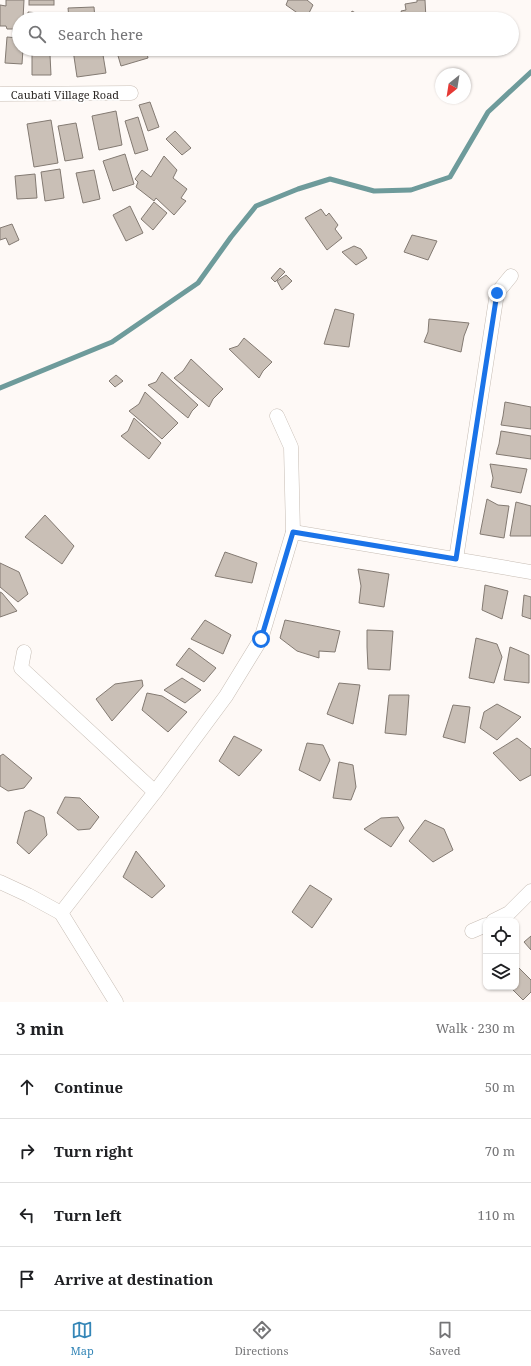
<!DOCTYPE html>
<meta charset="utf-8">
<style>
body{margin:0;font-family:"Noto Serif",serif;background:#f6f6f6;color:#202124}
.controls{position:absolute;right:12px;bottom:12px;display:grid;overflow:hidden;border-radius:8px;box-shadow:0 1px 3px #0004}
.controls button{width:36px;height:36px;display:grid;place-items:center;padding:0;border:0;border-bottom:1px solid #e0e0e0;background:#fff;color:#202124;font:20px sans-serif}
.compass{position:absolute;left:435px;top:68px;width:36px;height:36px;border-radius:50%;background:#fff;box-shadow:0 1px 3px #0004;rotate:210deg}
.stop{position:absolute;width:12px;height:12px;margin:-9px;border:3px solid #1a73e8;border-radius:50%;background:#fff}
.stop.end{background:#1a73e8;border-color:#fff;box-shadow:0 1px 4px #0008}
.list{margin:0;padding:0;list-style:none}
h2{display:flex;justify-content:space-between;align-items:center;height:52px;margin:0;padding:0 16px;font-size:17px}
h2 small{font-size:13px;font-weight:400;color:#757577}
.list li{display:grid;grid-template-columns:26px 1fr auto;gap:12px;align-items:center;box-sizing:border-box;height:64px;padding:0 16px;border-top:1px solid #e0e0e0}
.list b{display:block;font-size:15px;white-space:nowrap}
.list em{font-size:13px;font-style:normal;color:#757577}
.icon{flex:none;width:22px;height:22px;fill:none;stroke:currentColor;stroke-width:2;stroke-linecap:round;stroke-linejoin:round}
.map{position:relative;flex:none;width:531px;height:1002px;overflow:hidden}
.search{position:absolute;background:#fff;box-shadow:0 1px 3px #0004;left:12px;right:12px;top:12px;height:44px;display:flex;align-items:center;gap:10px;box-sizing:border-box;padding:0 14px;border-radius:22px;color:#757577;font-size:15px}
.sheet{height:308px;background:#fff}
nav{display:flex;justify-content:space-around;align-items:center;box-sizing:border-box;height:56px;border-top:1px solid #e0e0e0;background:#fff;font-size:11px;color:#757577}
nav a{display:grid;justify-items:center;gap:2px}
nav .on{color:#3486b7}
.map>svg:first-child{display:block}
.lines{fill:none;stroke-linecap:round;stroke-linejoin:round}
.stream{stroke:#6e9b9b;stroke-width:5}
.building{fill:#c9bfb6;stroke:#837a72}
.minor-casing{stroke:#c7bdb4;stroke-width:15}
.minor{stroke:#fff;stroke-width:14}
.route{stroke:#1a73e8;stroke-width:5}
.labels{text-anchor:middle;dominant-baseline:central;stroke-width:3.5;stroke-linejoin:round;paint-order:stroke}
.street-label{font-size:11px;fill:#2c2825;stroke:#fff}
</style>
<div class="map">
<svg width="531" height="1002" viewBox="0 0 531 1002">
<rect width="100%" height="100%" fill="#fef9f6"/>
<g class="lines">
<polyline class="stream" points="0,388 112,342 198,283 231,237 256,206 298,189 330,179 374,191 411,190 450,177 488,112 531,72"/>
</g>
<g class="building">
<polygon points="6,0 24,0 23,19 19,19 19,35 13,33 13,29 7,29 6,26 0,26 0,5 6,6"/>
<rect x="29" y="0" width="25" height="5"/>
<polygon points="288,0 307,0 313,5 306,19 286,5"/>
<polygon points="417,0 425,0 426,19 404,19 401,11 406,10 405,4 417,2"/>
<polygon points="94,7 95,19 69,19 68,8"/>
<polygon points="352,11 361,16 360,19 349,19"/>
<polygon points="28,12 48,14 49,19 28,19"/>
<polygon points="136,14 137,19 118,19"/>
<polygon points="7,37 19,38 19,49 23,49 22,64 5,63"/>
<polygon points="81,49 102,49 106,73 77,77 73,50"/>
<polygon points="116,49 146,49 148,58 121,66"/>
<polygon points="32,55 50,55 51,75 32,75"/>
<polygon points="150,102 159,127 148,131 139,105"/>
<polygon points="116,111 122,145 99,150 92,116"/>
<polygon points="138,117 148,150 135,154 125,121"/>
<polygon points="51,120 58,163 34,167 27,124"/>
<polygon points="76,123 83,158 65,161 58,126"/>
<polygon points="175,131 191,148 182,155 166,139"/>
<polygon points="125,154 134,184 113,191 103,161"/>
<polygon points="164,156 177,170 173,178 187,189 181,198 186,201 174,215 156,198 154,201 136,187 138,182 135,179 142,170 151,177"/>
<polygon points="60,169 64,198 45,201 41,172"/>
<polygon points="94,170 100,199 83,203 76,173"/>
<polygon points="35,174 37,198 17,199 15,176"/>
<polygon points="154,202 167,213 153,230 141,219"/>
<polygon points="130,206 143,233 126,241 113,215"/>
<polygon points="321,209 326,216 329,213 338,225 335,229 342,238 327,250 305,218"/>
<polygon points="12,224 19,240 9,245 6,238 0,240 0,228"/>
<polygon points="412,235 437,241 428,260 404,252"/>
<polygon points="354,246 361,249 367,258 356,265 342,252"/>
<polygon points="280,268 285,272 275,282 271,278"/>
<polygon points="286,275 292,281 282,290 277,281"/>
<polygon points="335,309 354,314 349,347 324,344"/>
<polygon points="429,319 469,323 464,336 461,352 424,342 428,332"/>
<polygon points="244,338 272,362 263,371 259,378 229,349 238,346"/>
<polygon points="191,359 223,389 213,399 209,407 174,378 183,371"/>
<polygon points="162,372 198,405 192,411 188,418 148,385 156,382"/>
<polygon points="116,375 123,381 115,387 109,381"/>
<polygon points="145,392 178,423 162,439 129,411 139,404"/>
<polygon points="505,402 531,407 531,429 501,425 503,416"/>
<polygon points="134,418 161,443 149,459 121,436 128,431"/>
<polygon points="501,431 531,436 531,459 496,454 499,444"/>
<polygon points="490,464 527,469 521,493 491,487 493,478"/>
<polygon points="487,499 498,505 509,506 504,538 480,534"/>
<polygon points="516,502 531,506 531,536 510,536"/>
<polygon points="45,515 74,546 62,564 25,537"/>
<polygon points="225,552 257,563 252,583 215,576"/>
<polygon points="0,563 19,572 28,594 18,602 0,587"/>
<polygon points="358,569 389,574 384,607 359,603 361,586"/>
<polygon points="485,585 508,591 502,619 482,610"/>
<polygon points="0,592 2,593 17,611 0,617"/>
<polygon points="524,595 531,597 531,619 522,616"/>
<polygon points="205,620 231,635 223,654 191,639"/>
<polygon points="285,620 340,631 335,652 319,651 319,658 297,651 280,638"/>
<polygon points="367,630 393,631 390,670 368,669 367,647"/>
<polygon points="476,638 497,644 502,657 494,683 469,678"/>
<polygon points="510,647 529,655 529,683 504,680"/>
<polygon points="189,648 216,668 204,682 176,665"/>
<polygon points="182,678 201,690 185,703 164,690"/>
<polygon points="142,680 143,686 112,721 96,699 115,684"/>
<polygon points="339,683 360,685 353,724 327,714"/>
<polygon points="147,693 162,696 187,712 168,732 142,710"/>
<polygon points="389,695 409,695 406,735 385,733"/>
<polygon points="497,704 521,717 497,740 480,728 484,712"/>
<polygon points="453,705 470,707 465,743 443,737"/>
<polygon points="234,736 262,750 239,776 219,761"/>
<polygon points="517,738 531,749 531,775 520,781 493,753"/>
<polygon points="307,743 323,745 330,760 320,781 299,770"/>
<polygon points="3,754 32,778 24,788 8,791 0,786 0,756"/>
<polygon points="339,762 353,765 356,787 351,800 333,798"/>
<polygon points="65,797 80,798 99,817 90,829 78,830 57,813"/>
<polygon points="30,810 44,817 47,835 29,854 17,843 25,812"/>
<polygon points="398,817 404,828 391,847 364,829 381,818"/>
<polygon points="425,820 444,829 453,850 433,862 409,841"/>
<polygon points="136,851 165,886 152,898 123,877"/>
<polygon points="310,885 332,899 312,928 292,912"/>
<polygon points="531,936 531,950 524,942"/>
<polygon points="519,968 531,980 531,992 523,1000 510,987 516,987 516,970"/>
</g>
<g class="lines">
<defs>
<g id="minor">
<polyline points="0,94 131,93"/>
<polyline points="293,532 531,572"/>
<polyline points="456,559 497,293 511,276"/>
<polyline points="24,652 21,668 155,792"/>
<polyline points="0,882 28,895 61,913 116,1002"/>
<polyline points="61,913 155,792 226,696 261,639 293,532 291,447 277,416"/>
<polyline points="493,921 509,913 531,891"/>
<polyline points="472,931 486,925"/>
</g>
</defs>
<use href="#minor" class="minor-casing"/>
<use href="#minor" class="minor"/>
</g>
<g class="lines">
<polyline class="route" points="261,639 293,532 456,559 497,293"/>
</g>
<g class="labels">
<g class="street-label">
<text x="65" y="94">Caubati Village Road</text>
</g>
</g>
</svg>
<div class="controls">
<button><svg class="icon" aria-label="locate" viewBox="0 0 24 24"><circle cx="12" cy="12" r="6"/><path d="M12 2v4M12 18v4M2 12h4M18 12h4"/></svg></button>
<button><svg class="icon" aria-label="layers" viewBox="0 0 24 24"><path d="M12 4l9 5-9 5-9-5zM3 14l9 5 9-5"/></svg></button>
</div>
<svg class="compass" viewBox="-18 -18 36 36"><path d="M0-13l5 13h-10z" fill="#e53935"/><path d="M0 13l5-13h-10z" fill="#757577"/></svg>
<div class="stop" style="left:261px;top:639px"></div>
<div class="stop end" style="left:497px;top:293px"></div>
<div class="search"><svg class="icon" aria-label="search" viewBox="0 0 24 24"><circle cx="10" cy="10" r="6"/><path d="M15 15l6 6"/></svg>Search here</div>
</div>
<section class="sheet">
<h2>3 min<small>Walk · 230 m</small></h2>
<ul class="list">
<li><svg class="icon" aria-label="ahead" viewBox="0 0 24 24"><path d="M12 20V5M6 11l6-6 6 6"/></svg><div><b>Continue</b></div><em>50 m</em></li>
<li><svg class="icon" aria-label="right" viewBox="0 0 24 24"><path d="M7 20v-9h11M14 6l5 5-5 5"/></svg><div><b>Turn right</b></div><em>70 m</em></li>
<li><svg class="icon" aria-label="left" viewBox="0 0 24 24"><path d="M17 20v-9H6M10 6l-5 5 5 5"/></svg><div><b>Turn left</b></div><em>110 m</em></li>
<li><svg class="icon" aria-label="arrive" viewBox="0 0 24 24"><path d="M6 21V4h12l-3 4 3 4H6"/></svg><div><b>Arrive at destination</b></div></li>
</ul>
</section>
<nav>
<a class="on"><svg class="icon" aria-label="map" viewBox="0 0 24 24"><path d="M3 6l6-2 6 2 6-2v14l-6 2-6-2-6 2zM9 4v14M15 6v14"/></svg>Map</a>
<a><svg class="icon" aria-label="directions" viewBox="0 0 24 24"><path d="M12 3l9 9-9 9-9-9zM9 14v-3h6M13 9l2 2-2 2"/></svg>Directions</a>
<a><svg class="icon" aria-label="saved" viewBox="0 0 24 24"><path d="M7 4h10v16l-5-4-5 4z"/></svg>Saved</a>
</nav>
